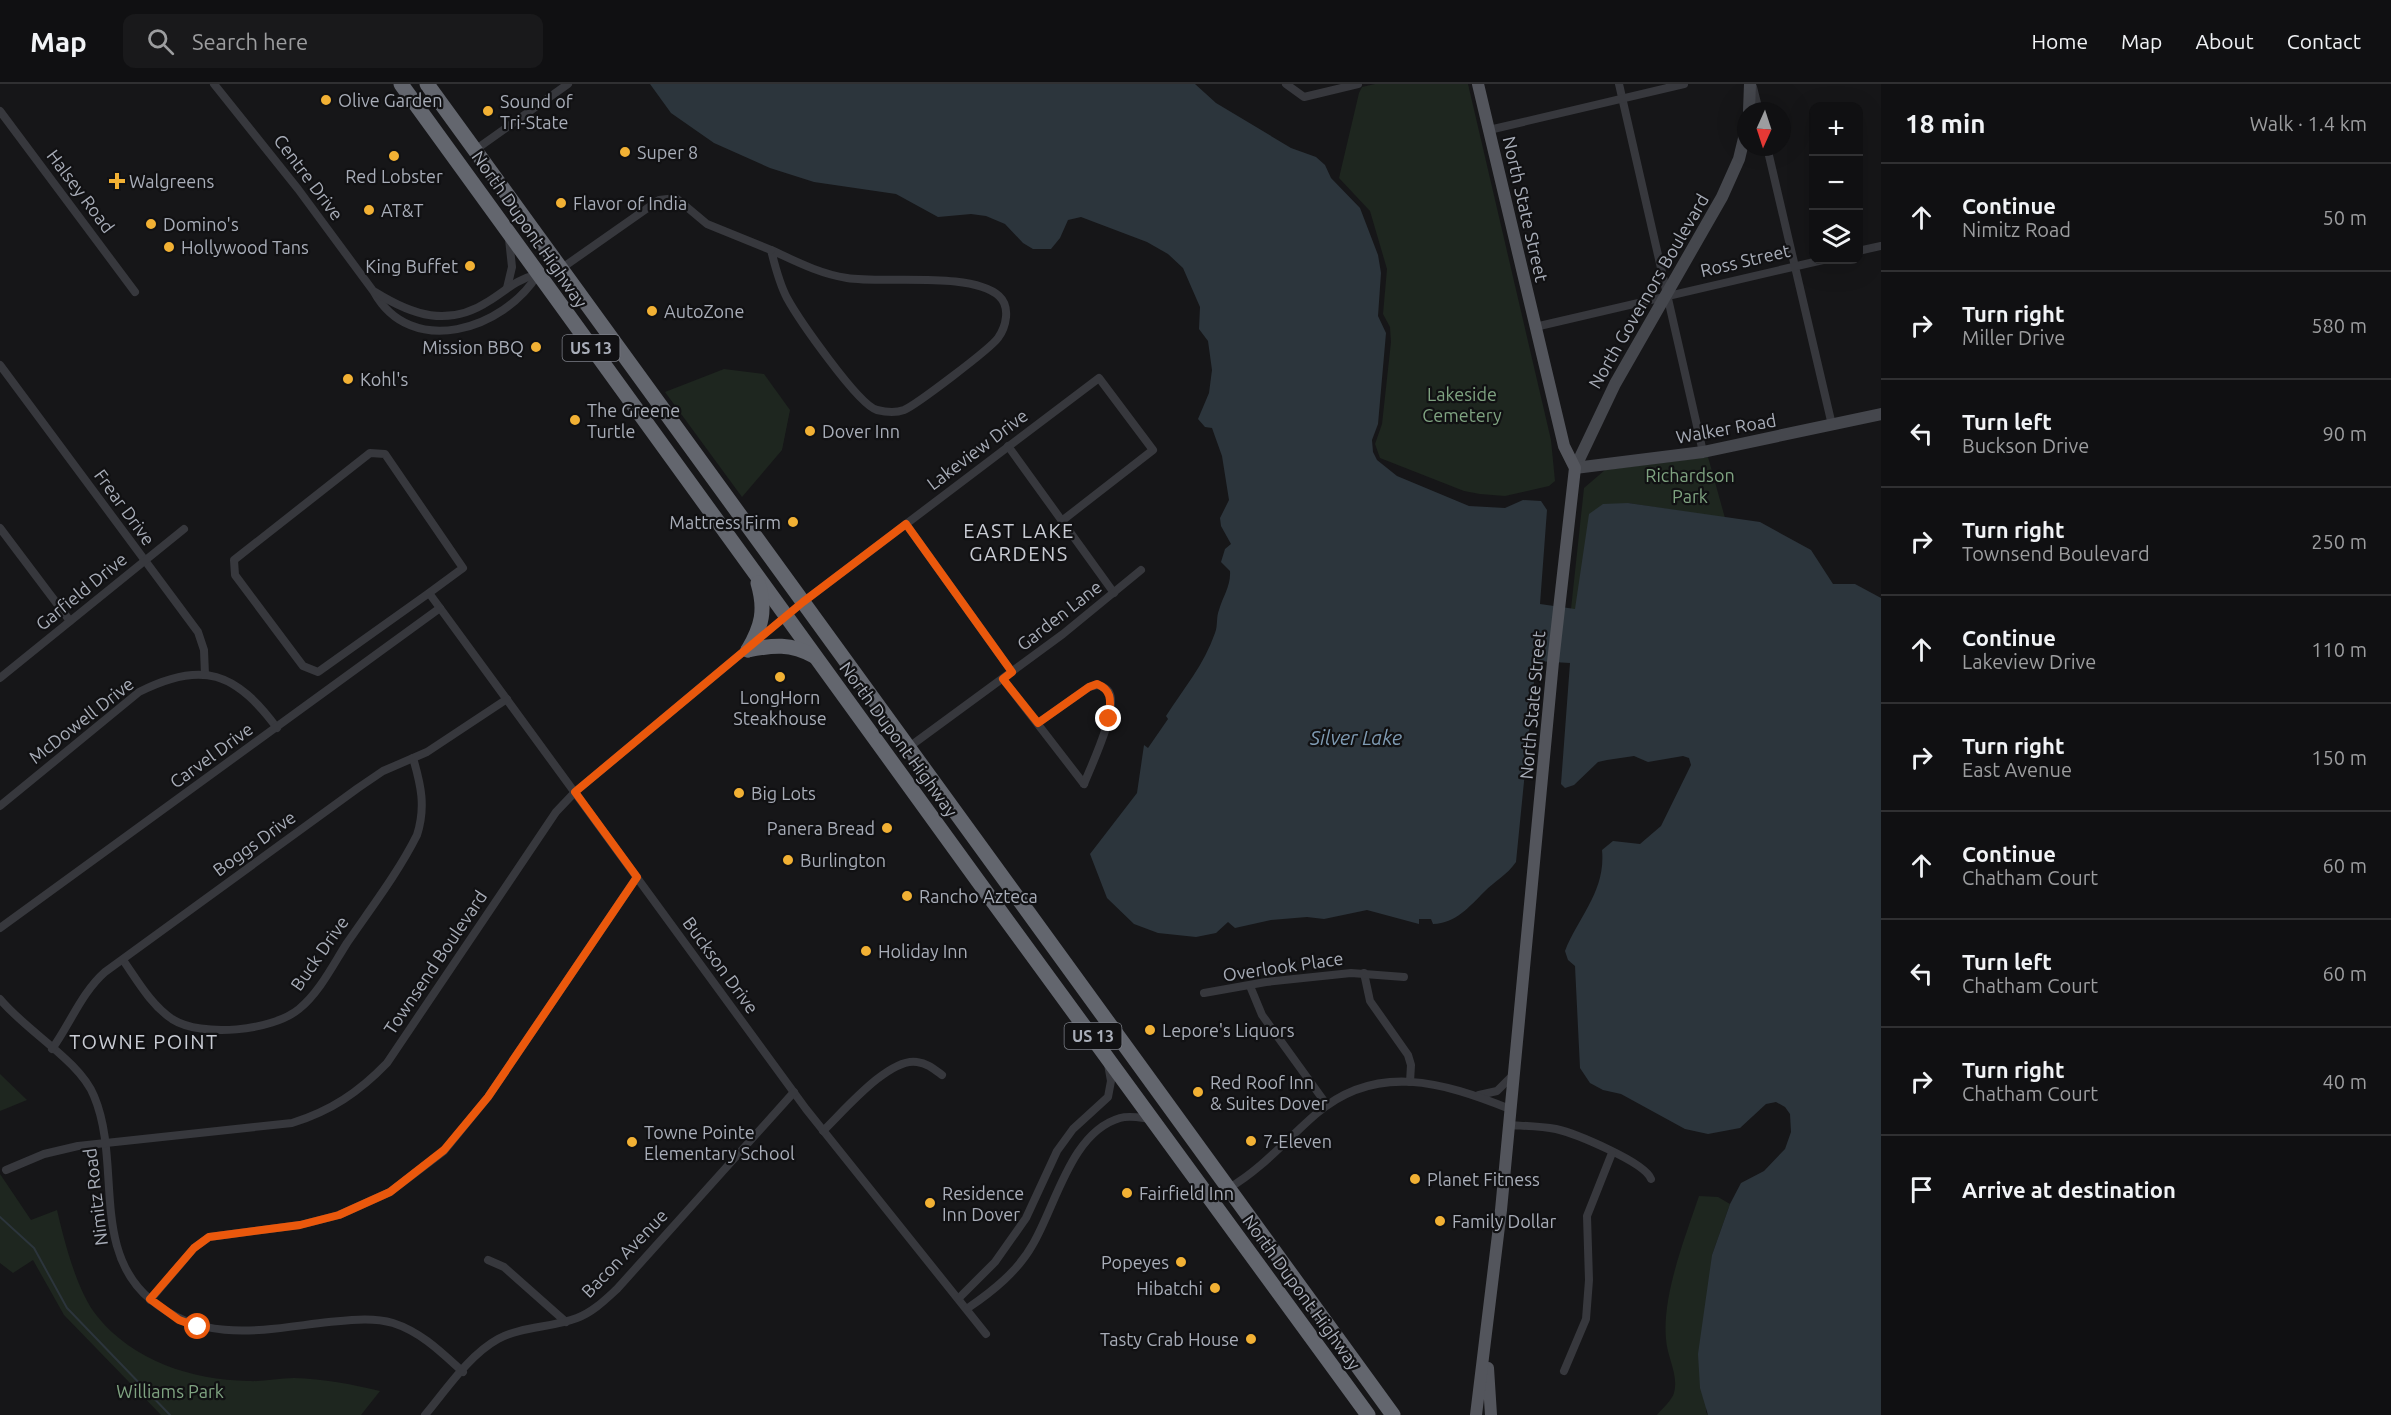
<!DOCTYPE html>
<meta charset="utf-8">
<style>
body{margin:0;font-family:Ubuntu,sans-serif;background:#19191b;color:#f1f3f6}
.controls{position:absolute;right:18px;top:18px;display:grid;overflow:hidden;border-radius:12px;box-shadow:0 6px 24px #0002}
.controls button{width:54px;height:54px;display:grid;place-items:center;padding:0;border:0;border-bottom:2px solid #303032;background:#101012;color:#f1f3f6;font:30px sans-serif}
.compass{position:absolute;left:1737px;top:18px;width:54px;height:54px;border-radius:50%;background:#101012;box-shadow:0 6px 24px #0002;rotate:183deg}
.stop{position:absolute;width:18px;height:18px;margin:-14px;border:4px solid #ea580c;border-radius:50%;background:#fff}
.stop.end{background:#ea580c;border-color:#fff;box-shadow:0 2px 6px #0008}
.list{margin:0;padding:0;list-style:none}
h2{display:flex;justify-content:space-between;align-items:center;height:78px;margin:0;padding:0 24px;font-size:26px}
h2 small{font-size:20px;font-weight:400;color:#9c9d9f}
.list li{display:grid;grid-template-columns:39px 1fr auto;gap:18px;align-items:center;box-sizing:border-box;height:108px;padding:0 24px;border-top:2px solid #303032}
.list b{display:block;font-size:22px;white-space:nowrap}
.list p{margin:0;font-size:20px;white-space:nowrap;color:#9c9d9f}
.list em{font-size:20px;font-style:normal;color:#9c9d9f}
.icon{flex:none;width:33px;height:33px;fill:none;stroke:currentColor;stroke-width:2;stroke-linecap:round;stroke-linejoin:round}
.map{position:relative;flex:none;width:1881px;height:1331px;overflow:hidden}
header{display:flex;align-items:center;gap:36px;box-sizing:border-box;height:84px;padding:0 30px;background:#101012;border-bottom:2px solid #303032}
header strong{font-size:28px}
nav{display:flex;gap:33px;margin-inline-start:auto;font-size:21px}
.search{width:420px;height:54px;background:#19191b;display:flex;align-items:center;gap:15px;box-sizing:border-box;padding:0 21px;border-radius:12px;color:#9c9d9f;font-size:22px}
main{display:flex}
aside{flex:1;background:#101012}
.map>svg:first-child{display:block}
.green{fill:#1e261f}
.water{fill:#2c353c}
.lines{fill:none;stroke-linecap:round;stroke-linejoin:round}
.stream{stroke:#2c353c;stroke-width:2}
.street{stroke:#37383d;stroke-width:8}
.secondary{stroke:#45474d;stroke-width:12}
.primary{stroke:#53555c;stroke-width:12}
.highway{stroke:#63666e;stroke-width:15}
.route{stroke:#ea580c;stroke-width:8}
.poi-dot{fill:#f2b134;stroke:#111113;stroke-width:2}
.labels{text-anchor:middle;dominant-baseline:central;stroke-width:4.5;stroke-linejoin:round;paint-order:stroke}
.shield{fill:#111113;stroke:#7b7e86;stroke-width:1.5}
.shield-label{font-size:16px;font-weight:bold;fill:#a8adb8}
.poi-label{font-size:18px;fill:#a8adb8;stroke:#111113;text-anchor:start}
.street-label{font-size:18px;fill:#a8adb8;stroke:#111113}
.park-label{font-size:18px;fill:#7fa381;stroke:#111113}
.neighbourhood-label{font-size:20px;letter-spacing:1.5px;fill:#c9ccd4;stroke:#111113}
.water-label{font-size:20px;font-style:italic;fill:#7f9bb3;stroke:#111113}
</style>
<header>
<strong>Map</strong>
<div class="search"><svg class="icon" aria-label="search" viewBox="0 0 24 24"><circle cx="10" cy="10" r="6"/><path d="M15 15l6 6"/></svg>Search here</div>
<nav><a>Home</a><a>Map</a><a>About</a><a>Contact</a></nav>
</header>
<main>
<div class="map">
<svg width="1881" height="1331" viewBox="0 0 1881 1331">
<rect width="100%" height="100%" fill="#161618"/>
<g class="green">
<polygon points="1375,0 1468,0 1551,356 1555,397 1549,402 1505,412 1480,410 1464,407 1380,374 1375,360 1382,340 1391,258 1390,243 1383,230 1387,185 1370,127 1339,94 1359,9 1362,3"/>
<polygon points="724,285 764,290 790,326 782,366 742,413 665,308"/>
<polygon points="1708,373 1725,434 1628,419 1575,526 1571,525 1584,404 1605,386"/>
<polygon points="0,990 27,1016 0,1027"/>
<path d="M0 1090 31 1136 57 1126C64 1156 77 1208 97 1232 133 1277 192 1296 248 1297 263 1298 279 1294 294 1294 324 1295 351 1300 380 1307L361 1331H161L64 1231 33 1176 13 1189 0 1179Z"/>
<path d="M1699 1112 1718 1113 1730 1120 1712 1171 1706 1328 1708 1331H1657C1662 1325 1672 1316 1674 1309 1679 1291 1667 1273 1666 1255 1662 1211 1685 1154 1699 1112Z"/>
</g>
<path class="water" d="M650 0H1195L1216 19 1291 64 1316 73 1325 81 1331 94 1360 124 1378 171 1381 189 1378 232 1386 249 1378 340 1372 356 1373 368 1377 376 1397 392 1469 422 1505 424 1523 416 1541 417 1547 426 1540 520 1575 525 1589 430 1603 420 1628 419 1760 438 1811 466 1833 500H1855L1881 514V1331H1708L1700 1304 1698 1270 1712 1171 1730 1120 1741 1099 1764 1087 1785 1065 1791 1048 1790 1030 1785 1023 1776 1018 1766 1020 1740 1044 1708 1050 1685 1045 1621 1010 1603 1006 1590 999 1580 984 1575 882 1568 876 1565 867C1579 832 1606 807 1602 766L1613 757 1640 760 1661 742 1691 681 1689 674 1683 672 1648 678 1634 672 1607 676 1598 678 1574 701 1565 704 1561 700 1570 579 1536 577 1516 778C1507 791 1495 797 1484 808 1469 823 1456 839 1433 840L1431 835H1419V840L1367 826 1324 835 1307 833 1271 836 1235 844 1228 838 1216 849 1196 853 1158 849 1134 840 1107 814 1090 770 1137 709 1144 661 1148 664 1168 635 1166 632C1184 604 1204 581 1215 549 1218 542 1216 533 1219 526 1223 512 1231 502 1230 487L1221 478 1225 465 1231 460 1221 442 1220 434 1229 416 1222 372 1212 344 1205 343 1198 335 1209 309 1212 286 1208 257 1199 245 1200 223 1183 184 1168 170 1147 158 1081 133 1068 136 1060 154 1051 165H1033L1023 159 1005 140 986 132 971 130 938 133 896 110 814 98 770 84 714 59 671 29Z"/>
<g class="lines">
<polyline class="stream" points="0,1133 34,1164 67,1224 170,1331"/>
<g class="street">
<path d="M214 0 298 105 374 208C411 275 504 246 538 190"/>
<polyline points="1286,0 1304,13 1358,0"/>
<polyline points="1619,0 1703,368"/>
<polyline points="1753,3 1759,27"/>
<polyline points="0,27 135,208"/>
<polyline points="1489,46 1684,0"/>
<polyline points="1767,63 1832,341"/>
<polyline points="475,66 568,0"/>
<path d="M771 166C795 177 820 190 847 194 884 200 971 187 999 212 1011 223 1006 243 998 254 990 265 916 321 904 326 896 329 885 328 877 326 858 321 798 234 787 214 779 199 775 182 771 166Z"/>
<polyline points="1858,167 1881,162"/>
<polyline points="562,184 659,116 676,114 707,140 771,166"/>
<polyline points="507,204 512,183 509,155"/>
<path d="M375 208C412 231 448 244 489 217 508 205 515 196 538 190"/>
<polyline points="1535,243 1823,176"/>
<polyline points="0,281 198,548 204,566 205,591"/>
<polyline points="1008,362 1114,509"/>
<polyline points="906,440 1012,588"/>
<polyline points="0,444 70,537"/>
<polyline points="429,509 318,588 303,582 291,566 235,491 234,476 370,369 385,370 463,484 429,509 806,1025 986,1250"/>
<polyline points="0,594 184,445"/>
<polyline points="1003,595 1084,700"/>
<path d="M1038 639 1089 603 1097 601C1102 602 1106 604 1109 608 1119 624 1091 682 1084 700"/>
<polyline points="909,663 1063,550 1141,486"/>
<path d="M0 722 139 608C202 576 236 588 277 644"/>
<polyline points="0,844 440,524"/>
<path d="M123 876C137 896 151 921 172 935 202 954 272 947 299 925 319 909 333 881 347 859 371 824 398 789 417 751 426 723 421 701 413 674"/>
<polyline points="1364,889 1370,917 1408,971 1411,981 1410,998"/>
<polyline points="1250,902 1262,931 1327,1021"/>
<polyline points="1204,909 1266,898 1351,889 1404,893"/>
<path d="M0 915C26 947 80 977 94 1012 122 1078 90 1166 151 1216 205 1261 266 1245 329 1238 350 1236 373 1233 393 1239 421 1248 441 1268 463 1288"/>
<path d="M52 965C70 940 82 908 105 888L358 704 383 687 427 668 507 615"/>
<polyline points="1479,1011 1497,1007 1513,991"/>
<path d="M1508 1041C1524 1042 1540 1042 1556 1045 1574 1049 1645 1078 1651 1095"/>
<path d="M823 1047C843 1028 889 973 917 978 927 979 934 985 942 991"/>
<path d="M6 1086 44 1070 78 1062 292 1039C331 1027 359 1008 387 979L556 728 575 708 803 518 1099 294 1153 366 1063 436"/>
<path d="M1229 1104C1263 1084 1287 1055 1316 1030 1376 978 1443 998 1510 1025"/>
<polyline points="488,1176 504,1183 566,1238"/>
<polyline points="959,1214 995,1178 1026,1134 1057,1067 1073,1045 1108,1013 1111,997 1108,980"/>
<polyline points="150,1216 194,1164 209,1153 300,1141 339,1131 390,1108 444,1067 488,1013 637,793"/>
<path d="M968 1224C993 1207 1018 1187 1033 1160 1056 1121 1071 1048 1120 1034 1130 1031 1141 1034 1152 1035"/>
<polyline points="1564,1287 1586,1235 1589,1196 1587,1132 1612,1069"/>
<path d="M425 1331C446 1306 469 1271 498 1255 522 1242 551 1244 577 1234 593 1228 605 1216 617 1205L794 1008"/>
</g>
<g class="secondary">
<polyline points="1749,27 1750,0"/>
<polyline points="1575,384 1615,300 1722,113 1739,75 1746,46"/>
<polyline points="1575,384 1703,368 1881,330"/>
</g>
<g class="primary">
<polyline points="1488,1284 1491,1331"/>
<polyline points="1476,1331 1501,1126 1553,578 1575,384 1564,362 1478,0"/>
</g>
<g class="highway">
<polyline points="401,0 978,797 1368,1331"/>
<polyline points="427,0 1393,1331"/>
<path d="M748 566C762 542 766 526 758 499"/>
<path d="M748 566C773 561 791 559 814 572"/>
</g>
</g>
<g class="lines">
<path class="route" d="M198 1243 179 1236 150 1215 194 1164 209 1153 300 1141 339 1131 390 1108 444 1066 488 1013 637 793 575 708 803 518 906 440 1012 588 1003 595 1038 639 1089 603 1097 600C1114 607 1110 619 1109 635"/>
</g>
<g class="poi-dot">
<circle cx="326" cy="16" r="6"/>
<circle cx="488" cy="27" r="6"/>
<circle cx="625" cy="68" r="6"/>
<circle cx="394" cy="72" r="6"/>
<path d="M114 88h6v6h6v6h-6v6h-6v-6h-6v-6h6z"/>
<circle cx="561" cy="119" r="6"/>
<circle cx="369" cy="126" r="6"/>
<circle cx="151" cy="140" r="6"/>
<circle cx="169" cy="163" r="6"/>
<circle cx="470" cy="182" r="6"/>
<circle cx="652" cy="227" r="6"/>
<circle cx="536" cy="263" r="6"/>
<circle cx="348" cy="295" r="6"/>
<circle cx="575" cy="336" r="6"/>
<circle cx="810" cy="347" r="6"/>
<circle cx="793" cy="438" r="6"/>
<circle cx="780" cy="593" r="6"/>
<circle cx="739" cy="709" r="6"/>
<circle cx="887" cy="744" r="6"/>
<circle cx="788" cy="776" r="6"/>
<circle cx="907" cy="812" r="6"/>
<circle cx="866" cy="867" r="6"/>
<circle cx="1150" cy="946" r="6"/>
<circle cx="1198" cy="1008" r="6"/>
<circle cx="1251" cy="1057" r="6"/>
<circle cx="632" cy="1058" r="6"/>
<circle cx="1415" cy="1095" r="6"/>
<circle cx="1127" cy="1109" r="6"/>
<circle cx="930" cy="1119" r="6"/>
<circle cx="1440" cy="1137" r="6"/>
<circle cx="1181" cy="1178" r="6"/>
<circle cx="1215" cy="1204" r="6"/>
<circle cx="1251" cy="1255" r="6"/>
</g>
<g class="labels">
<g class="shield">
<rect x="562.5" y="251" width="57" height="26" rx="4.5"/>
<rect x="1064.5" y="939" width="57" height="26" rx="4.5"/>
</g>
<g class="shield-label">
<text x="591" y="264">US 13</text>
<text x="1093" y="952">US 13</text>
</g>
<g class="poi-label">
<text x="338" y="16">Olive Garden</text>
<text x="500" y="17">Sound of<tspan x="500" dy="21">Tri-State</tspan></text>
<text x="637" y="68">Super 8</text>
<text x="394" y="92" text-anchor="middle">Red Lobster</text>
<text x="129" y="97">Walgreens</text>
<text x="573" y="119">Flavor of India</text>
<text x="381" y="126">AT&amp;T</text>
<text x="163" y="140">Domino's</text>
<text x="181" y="163">Hollywood Tans</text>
<text x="458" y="182" text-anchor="end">King Buffet</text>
<text x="664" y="227">AutoZone</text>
<text x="524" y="263" text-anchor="end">Mission BBQ</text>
<text x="360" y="295">Kohl's</text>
<text x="587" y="326">The Greene<tspan x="587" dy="21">Turtle</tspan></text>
<text x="822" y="347">Dover Inn</text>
<text x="781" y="438" text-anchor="end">Mattress Firm</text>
<text x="780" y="613" text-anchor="middle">LongHorn<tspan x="780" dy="21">Steakhouse</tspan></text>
<text x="751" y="709">Big Lots</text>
<text x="875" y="744" text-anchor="end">Panera Bread</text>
<text x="800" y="776">Burlington</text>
<text x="919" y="812">Rancho Azteca</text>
<text x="878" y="867">Holiday Inn</text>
<text x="1162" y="946">Lepore's Liquors</text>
<text x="1210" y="998">Red Roof Inn<tspan x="1210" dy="21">&amp; Suites Dover</tspan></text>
<text x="644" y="1048">Towne Pointe<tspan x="644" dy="21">Elementary School</tspan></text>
<text x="1263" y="1057">7-Eleven</text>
<text x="1427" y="1095">Planet Fitness</text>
<text x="942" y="1109">Residence<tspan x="942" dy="21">Inn Dover</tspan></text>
<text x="1139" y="1109">Fairfield Inn</text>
<text x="1452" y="1137">Family Dollar</text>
<text x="1169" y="1178" text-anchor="end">Popeyes</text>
<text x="1203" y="1204" text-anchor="end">Hibatchi</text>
<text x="1239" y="1255" text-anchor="end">Tasty Crab House</text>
</g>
<g class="street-label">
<text transform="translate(309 93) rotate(53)">Centre Drive</text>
<text transform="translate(81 107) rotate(53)">Halsey Road</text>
<text transform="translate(1526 125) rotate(77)">North State Street</text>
<text transform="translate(530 145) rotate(55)">North Dupont Highway</text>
<text transform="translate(1745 176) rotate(-13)">Ross Street</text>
<text transform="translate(1648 207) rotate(-60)">North Governors Boulevard</text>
<text transform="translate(1726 344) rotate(-10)">Walker Road</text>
<text transform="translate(977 365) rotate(-37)">Lakeview Drive</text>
<text transform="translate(125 423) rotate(54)">Frear Drive</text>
<text transform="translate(81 507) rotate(-39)">Garfield Drive</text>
<text transform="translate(1059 531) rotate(-38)">Garden Lane</text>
<text transform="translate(1532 621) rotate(-85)">North State Street</text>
<text transform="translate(81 636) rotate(-38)">McDowell Drive</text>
<text transform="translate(899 655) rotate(54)">North Dupont Highway</text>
<text transform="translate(211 671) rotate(-36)">Carvel Drive</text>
<text transform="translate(254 759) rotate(-36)">Boggs Drive</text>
<text transform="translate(319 869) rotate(-55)">Buck Drive</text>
<text transform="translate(435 878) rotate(-56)">Townsend Boulevard</text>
<text transform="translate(721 881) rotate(54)">Buckson Drive</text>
<text transform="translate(1283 882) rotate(-8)">Overlook Place</text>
<text transform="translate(95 1113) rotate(-97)">Nimitz Road</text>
<text transform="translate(624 1169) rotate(-46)">Bacon Avenue</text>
<text transform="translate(1302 1208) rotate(54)">North Dupont Highway</text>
</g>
<g class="park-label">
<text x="1462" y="310">Lakeside<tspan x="1462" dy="21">Cemetery</tspan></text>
<text x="1690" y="391">Richardson<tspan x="1690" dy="21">Park</tspan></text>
<text x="170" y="1307">Williams Park</text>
</g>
<g class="neighbourhood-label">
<text x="1019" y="446">EAST LAKE<tspan x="1019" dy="23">GARDENS</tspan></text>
<text x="144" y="957">TOWNE POINT</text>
</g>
<g class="water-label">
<text x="1356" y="653">Silver Lake</text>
</g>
</g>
</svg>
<div class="controls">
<button>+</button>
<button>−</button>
<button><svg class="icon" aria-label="layers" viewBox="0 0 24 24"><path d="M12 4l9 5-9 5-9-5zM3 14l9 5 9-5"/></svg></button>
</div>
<svg class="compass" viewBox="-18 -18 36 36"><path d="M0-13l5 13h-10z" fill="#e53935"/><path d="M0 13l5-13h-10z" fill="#9c9d9f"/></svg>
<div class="stop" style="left:198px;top:1243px"></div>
<div class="stop end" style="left:1109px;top:635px"></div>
</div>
<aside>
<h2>18 min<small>Walk · 1.4 km</small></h2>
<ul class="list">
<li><svg class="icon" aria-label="ahead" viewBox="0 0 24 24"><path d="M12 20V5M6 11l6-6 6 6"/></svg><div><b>Continue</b><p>Nimitz Road</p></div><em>50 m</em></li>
<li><svg class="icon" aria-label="right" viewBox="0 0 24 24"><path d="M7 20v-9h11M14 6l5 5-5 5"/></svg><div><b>Turn right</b><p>Miller Drive</p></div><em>580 m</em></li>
<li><svg class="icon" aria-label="left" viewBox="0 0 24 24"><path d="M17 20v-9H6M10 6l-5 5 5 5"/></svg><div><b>Turn left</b><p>Buckson Drive</p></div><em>90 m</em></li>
<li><svg class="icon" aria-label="right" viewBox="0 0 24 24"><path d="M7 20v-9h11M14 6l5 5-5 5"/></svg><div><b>Turn right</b><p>Townsend Boulevard</p></div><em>250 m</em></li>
<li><svg class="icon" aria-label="ahead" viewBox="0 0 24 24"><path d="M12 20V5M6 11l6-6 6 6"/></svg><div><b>Continue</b><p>Lakeview Drive</p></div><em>110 m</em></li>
<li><svg class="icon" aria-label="right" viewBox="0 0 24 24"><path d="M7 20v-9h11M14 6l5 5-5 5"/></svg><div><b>Turn right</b><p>East Avenue</p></div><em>150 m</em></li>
<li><svg class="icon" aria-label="ahead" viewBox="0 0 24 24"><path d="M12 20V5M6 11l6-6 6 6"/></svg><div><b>Continue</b><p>Chatham Court</p></div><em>60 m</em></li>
<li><svg class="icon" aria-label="left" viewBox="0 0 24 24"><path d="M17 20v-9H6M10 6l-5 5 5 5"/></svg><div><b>Turn left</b><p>Chatham Court</p></div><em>60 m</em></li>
<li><svg class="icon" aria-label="right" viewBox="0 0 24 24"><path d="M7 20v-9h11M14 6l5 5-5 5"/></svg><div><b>Turn right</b><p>Chatham Court</p></div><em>40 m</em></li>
<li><svg class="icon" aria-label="arrive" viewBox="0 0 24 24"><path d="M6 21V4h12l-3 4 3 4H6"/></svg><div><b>Arrive at destination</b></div></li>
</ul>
</aside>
</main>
